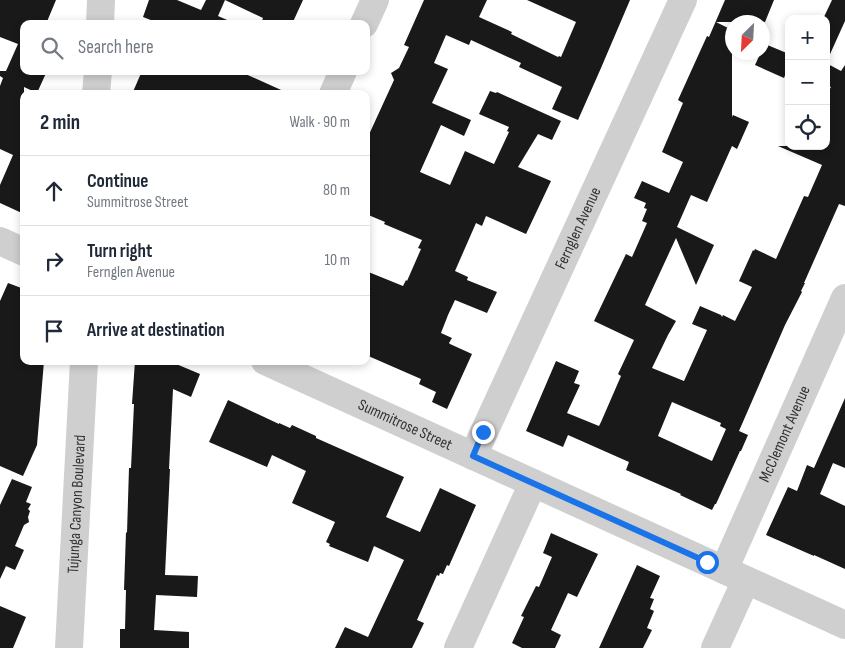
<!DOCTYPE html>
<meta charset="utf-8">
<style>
body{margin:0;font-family:"Sofia Sans Condensed",sans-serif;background:#f2f2f3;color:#1f2937}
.controls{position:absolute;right:15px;top:15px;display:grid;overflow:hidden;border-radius:10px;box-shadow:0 2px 8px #0003}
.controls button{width:45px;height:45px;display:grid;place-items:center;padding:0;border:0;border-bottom:1px solid #e0e1e3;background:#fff;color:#1f2937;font:25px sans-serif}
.compass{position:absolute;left:725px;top:15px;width:45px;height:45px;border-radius:50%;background:#fff;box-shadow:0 2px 8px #0003;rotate:204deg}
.stop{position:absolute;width:15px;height:15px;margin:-11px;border:4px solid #1a73e8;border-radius:50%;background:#fff}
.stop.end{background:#1a73e8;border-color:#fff;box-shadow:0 1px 5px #0008}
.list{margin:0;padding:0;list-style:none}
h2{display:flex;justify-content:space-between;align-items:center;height:65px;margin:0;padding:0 20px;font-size:21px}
h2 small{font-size:16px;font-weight:400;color:#747a83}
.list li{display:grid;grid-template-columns:32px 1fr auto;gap:15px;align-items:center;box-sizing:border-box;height:70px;padding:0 20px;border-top:1px solid #e0e1e3}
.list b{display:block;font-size:19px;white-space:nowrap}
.list p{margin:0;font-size:16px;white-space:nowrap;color:#747a83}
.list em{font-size:16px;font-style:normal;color:#747a83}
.icon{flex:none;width:28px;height:28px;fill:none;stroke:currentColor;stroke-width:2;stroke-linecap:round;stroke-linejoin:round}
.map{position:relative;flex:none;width:845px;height:648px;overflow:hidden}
.search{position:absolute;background:#fff;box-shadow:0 2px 8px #0003;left:20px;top:20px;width:350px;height:55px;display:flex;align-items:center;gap:12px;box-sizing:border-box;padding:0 18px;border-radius:10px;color:#747a83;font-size:19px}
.panel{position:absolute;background:#fff;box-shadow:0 2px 8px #0003;left:20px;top:90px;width:350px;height:275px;border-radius:10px}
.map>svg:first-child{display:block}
.building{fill:#191919;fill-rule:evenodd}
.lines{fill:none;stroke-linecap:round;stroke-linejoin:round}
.minor{stroke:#cfcfcf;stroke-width:28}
.route{stroke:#1a73e8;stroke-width:6}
.labels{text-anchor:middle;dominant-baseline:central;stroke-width:5;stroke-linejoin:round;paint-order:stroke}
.street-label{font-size:16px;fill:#323232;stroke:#fff}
</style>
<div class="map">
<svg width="845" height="648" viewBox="0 0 845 648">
<rect width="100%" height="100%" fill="#fff"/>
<g class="building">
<polygon points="0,0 56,0 46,24 24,24 24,71 47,71 37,93 24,87 24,214 0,203 0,185 13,155 0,149 0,86 3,78 0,76 0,71 6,71 18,44 0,37"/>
<polygon points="149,0 177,0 201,10 206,0 303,0 292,24 261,24 263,18 225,0 218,16 234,23 234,24 161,24 143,17"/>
<polygon points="424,0 487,0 479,17 512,32 511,34 558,57 559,56 561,57 576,22 527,0 630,0 601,68 578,120 552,109 562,87 519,67 521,63 471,40 469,45 446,35 434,63 448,69 432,103 471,120 464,136 441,125 420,172 450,185 465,151 494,164 509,132 507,131 509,127 479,114 490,91 496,93 497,92 561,121 552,140 538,134 518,167 551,181 526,234 486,216 482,226 476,223 455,271 468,277 467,280 497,292 487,313 455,300 448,315 441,333 452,338 449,343 450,344 472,354 447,409 432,402 436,392 419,384 421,379 366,355 366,271 403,286 406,280 407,281 421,249 418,248 422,240 384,224 385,222 366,214 366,141 394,80 391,73 399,68 409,47 404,45"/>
<path d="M725 0H774L765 22H716L732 30V117L733 115 749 122 737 149 732 146 707 202 691 195 677 227 714 245 696 285 676 238 645 305 676 321 668 335 652 368 684 381 707 330 692 324 700 306 721 315 722 317 723 315 735 321 752 287 739 281 753 250 754 251 755 249 776 259 804 196 808 197 822 165 778 146H826V95L831 87 826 85V63L841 71 845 65V206L839 204 804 283H805L801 291 802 292 785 325 739 431 748 435 741 451H740L716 504H715L712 510 680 495 681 494 626 470 629 462 568 435 563 447 526 431 556 361 579 371 574 383 580 385 567 413 599 426 601 422 621 376 618 374 634 340 594 321 626 254 632 257 647 223 642 221 647 209 644 208 646 203 634 198 642 181 669 193 683 162 662 152 683 103 678 100 707 36 709 37ZM672 402 721 423 720 426 726 429 712 461 658 436Z"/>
<polygon points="832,0 845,0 845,21 826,63 826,19 823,19"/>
<polygon points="765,44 789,54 789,66 784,78 755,65 761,52 762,52"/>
<polygon points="142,71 239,71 290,94 132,94"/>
<polygon points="8,283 24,289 24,361 44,361 37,445 23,476 0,466 0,301"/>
<polygon points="135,361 169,361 200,374 191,397 173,389 169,469 170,469 165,575 198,576 197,597 156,595 154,630 189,632 189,648 120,648 120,629 125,629 126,590 124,590 126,532 127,533 129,468 131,468 134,404 132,404"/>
<polygon points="845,398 845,468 833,463 820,494 845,506 845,569 814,555 814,556 766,535 788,487 797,491 807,465 814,468"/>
<polygon points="228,400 279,424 279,423 290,428 292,425 316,436 316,438 404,477 386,517 420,532 440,488 476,505 449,566 447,565 443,574 440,573 439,576 437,575 417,620 424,623 412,648 335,648 345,627 368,637 404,560 374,546 368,562 329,546 330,544 326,542 335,522 292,503 306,471 272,455 267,467 209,442"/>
<polygon points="12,479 32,487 26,502 31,504 28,509 30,511 28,517 29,522 24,525 15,546 24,550 15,570 6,566 0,579 0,505"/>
<polygon points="551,533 598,554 577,597 568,593 551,630 561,635 555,648 522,648 512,643 524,617 521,616 536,586 539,587 552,557 543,553"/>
<polygon points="637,565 660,576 650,598 654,599 650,609 654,611 647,628 652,630 643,648 599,648"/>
<polygon points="0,606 26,617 13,648 0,648"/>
</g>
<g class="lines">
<g class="minor">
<polyline points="100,24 101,0"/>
<polyline points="364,24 375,0"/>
<polyline points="96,94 98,71"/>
<polyline points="333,94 343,71"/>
<polyline points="0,241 24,252"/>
<path id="s1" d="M265 361 845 625"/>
<path id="s2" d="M473 456 683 0"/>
<path id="s3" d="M724 570 845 298"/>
<path id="s4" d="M69 648 84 361"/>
<polyline points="458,648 533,483"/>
<polyline points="715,648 746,580"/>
</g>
</g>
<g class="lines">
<polyline class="route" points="483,432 473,456 707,562"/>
</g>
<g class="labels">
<g class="street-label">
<text stroke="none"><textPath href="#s2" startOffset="251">Fernglen Avenue</textPath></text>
<text stroke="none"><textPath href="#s1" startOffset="154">Summitrose Street</textPath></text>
<text stroke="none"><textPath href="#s3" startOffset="149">McClemont Avenue</textPath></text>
<text stroke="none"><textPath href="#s4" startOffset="144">Tujunga Canyon Boulevard</textPath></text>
</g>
</g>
</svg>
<div class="controls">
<button>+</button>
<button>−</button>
<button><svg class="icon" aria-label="locate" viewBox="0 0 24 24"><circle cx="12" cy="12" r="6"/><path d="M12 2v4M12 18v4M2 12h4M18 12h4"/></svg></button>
</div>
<svg class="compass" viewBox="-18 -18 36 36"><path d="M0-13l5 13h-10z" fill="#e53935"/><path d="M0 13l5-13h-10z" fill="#747a83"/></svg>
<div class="stop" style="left:707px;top:562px"></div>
<div class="stop end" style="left:483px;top:432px"></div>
<div class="search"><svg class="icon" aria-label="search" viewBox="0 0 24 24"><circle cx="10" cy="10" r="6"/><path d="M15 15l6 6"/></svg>Search here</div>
<section class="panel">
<h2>2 min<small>Walk · 90 m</small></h2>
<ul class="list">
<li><svg class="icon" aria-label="ahead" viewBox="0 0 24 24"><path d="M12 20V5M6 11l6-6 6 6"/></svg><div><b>Continue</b><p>Summitrose Street</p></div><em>80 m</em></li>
<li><svg class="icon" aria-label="right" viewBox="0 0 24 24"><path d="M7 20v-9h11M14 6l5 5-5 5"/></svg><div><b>Turn right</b><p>Fernglen Avenue</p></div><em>10 m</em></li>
<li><svg class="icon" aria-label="arrive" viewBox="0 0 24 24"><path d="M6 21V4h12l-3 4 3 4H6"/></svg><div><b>Arrive at destination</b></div></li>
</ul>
</section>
</div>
